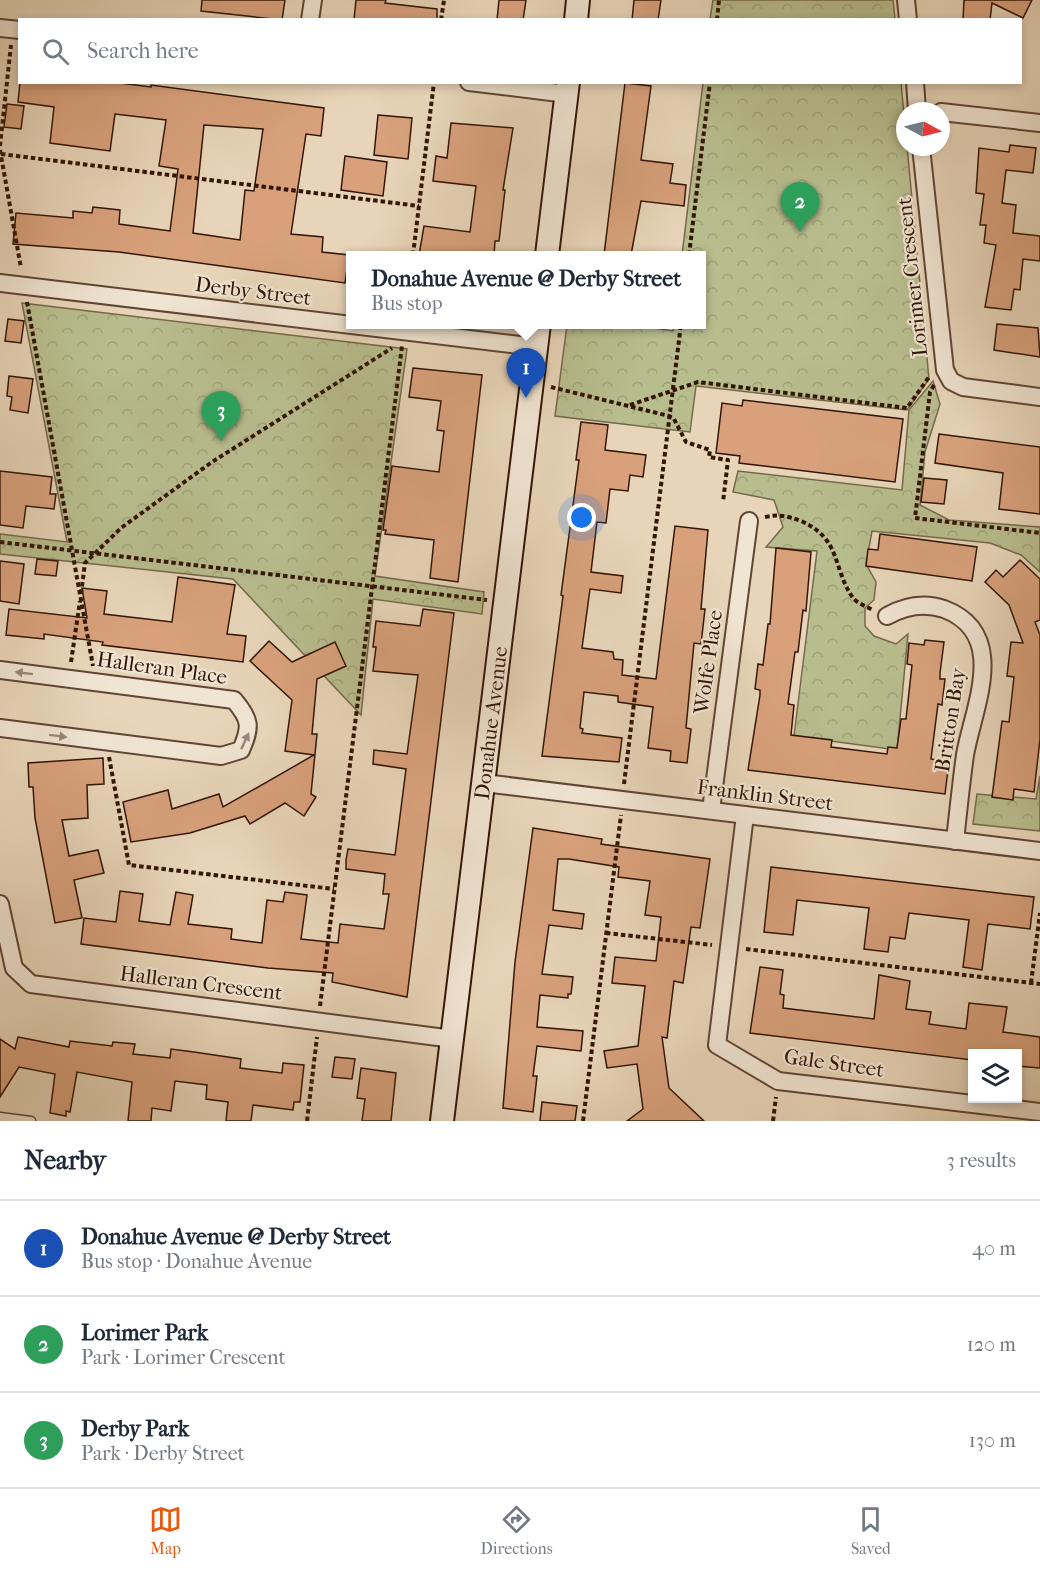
<!DOCTYPE html>
<meta charset="utf-8">
<style>
body{margin:0;font-family:"IM FELL French Canon",serif;background:#f6f6f7;color:#1f2937}
.controls{position:absolute;right:18px;bottom:18px;display:grid;overflow:hidden;border-radius:0px;box-shadow:0 3px 9px #0003}
.controls button{width:54px;height:54px;display:grid;place-items:center;padding:0;border:0;border-bottom:2px solid #e0e1e3;background:#fff;color:#1f2937;font:30px sans-serif}
.compass{position:absolute;left:896px;top:102px;width:54px;height:54px;border-radius:50%;background:#fff;box-shadow:0 3px 9px #0003;rotate:97deg}
.you{position:absolute;left:582px;top:518px;width:21px;height:21px;margin:-15px;border:4px solid #fff;border-radius:50%;background:#1a73e8;box-shadow:0 0 0 9px #1a73e833}
.badge{display:grid;place-items:center;width:39px;height:39px;border-radius:50%;background:#ea580c;color:#fff;font-size:20px;font-weight:700}
.pin{position:absolute;translate:-50% -50px;filter:drop-shadow(0 2px 3px #0008)}
.pin::after{content:'';position:absolute;top:32px;width:21px;height:18px;background:inherit;clip-path:polygon(0 0,100% 0,50% 100%)}
.popup{position:absolute;left:346px;top:251px;width:360px;height:78px;box-sizing:border-box;display:grid;place-content:center;border-radius:0px;background:#fff;filter:drop-shadow(0 2px 4px #0005);font-size:20px;white-space:nowrap;color:#747a83}
.popup b{font-size:22px;color:#1f2937}
.popup::after{content:'';position:absolute;left:50%;top:100%;margin-left:-12px;border:12px solid transparent;border-top-color:#fff}
.list{margin:0;padding:0;list-style:none}
h2{display:flex;justify-content:space-between;align-items:center;height:78px;margin:0;padding:0 24px;font-size:26px}
h2 small{font-size:20px;font-weight:400;color:#747a83}
.list li{display:grid;grid-template-columns:39px 1fr auto;gap:18px;align-items:center;box-sizing:border-box;height:96px;padding:0 24px;border-top:2px solid #e0e1e3}
.list b{display:block;font-size:22px;white-space:nowrap}
.list p{margin:0;font-size:20px;white-space:nowrap;color:#747a83}
.list em{font-size:20px;font-style:normal;color:#747a83}
.icon{flex:none;width:33px;height:33px;fill:none;stroke:currentColor;stroke-width:2;stroke-linecap:round;stroke-linejoin:round}
.map{position:relative;flex:none;width:1040px;height:1121px;overflow:hidden}
.search{position:absolute;background:#fff;box-shadow:0 3px 9px #0003;left:18px;right:18px;top:18px;height:66px;display:flex;align-items:center;gap:15px;box-sizing:border-box;padding:0 21px;border-radius:0px;color:#747a83;font-size:22px}
.sheet{height:366px;background:#fff}
nav{display:flex;justify-content:space-around;align-items:center;box-sizing:border-box;height:84px;border-top:2px solid #e0e1e3;background:#fff;font-size:16px;color:#747a83}
nav a{display:grid;justify-items:center;gap:3px}
nav .on{color:#ea580c}
.map>svg:first-child{display:block}
.park{fill:url(#park-crowns);stroke:#76694a;stroke-width:1.5}
.building{fill:#d8a17c;stroke:#331506;stroke-width:1.5;fill-rule:evenodd}
.lines{fill:none;stroke-linecap:round;stroke-linejoin:round}
.lane-casing{stroke:#604533;stroke-width:11}
.street-casing{stroke:#604533;stroke-width:20}
.secondary-casing{stroke:#331506;stroke-width:26}
.path{stroke:#331506;stroke-width:4;stroke-dasharray:4.5 3;stroke-linecap:butt}
.lane{stroke:#f0e4d2;stroke-width:8}
.street{stroke:#f0e4d2;stroke-width:16}
.secondary{stroke:#f0e4d2;stroke-width:22}
.oneway{fill:#9b8776}
.labels{text-anchor:middle;dominant-baseline:central;stroke-width:4.5;stroke-linejoin:round;paint-order:stroke}
.street-label{font-size:21px;fill:#331506;stroke:#f0e4d2}
</style>
<div class="map">
<svg width="1040" height="1121" viewBox="0 0 1040 1121">
<defs>
<pattern id="park-crowns" width="20" height="18" patternUnits="userSpaceOnUse" patternTransform="scale(1.5)"><rect width="20" height="18" fill="#b8bd8e"/><path d="M2 6a3 3 0 1 1 6 0M12 15a3 3 0 1 1 6 0" fill="none" stroke="#9fa279"/></pattern>
</defs>
<rect width="100%" height="100%" fill="#e8d5b9"/>
<filter id="stains"><feTurbulence type="fractalNoise" baseFrequency=".00333" numOctaves="4"/><feColorMatrix values="0 0 0 0 .2 0 0 0 0 .09 0 0 0 0 .02 0 0 0 .5 -.17"/></filter>
<radialGradient id="worn" r=".72"><stop offset=".6" stop-color="#630" stop-opacity="0"/><stop offset="1" stop-color="#630" stop-opacity=".3"/></radialGradient>
<g class="park">
<polygon points="713,0 893,0 895,19 710,19"/>
<polygon points="703,83 901,83 929,379 907,410 696,386 690,432 555,416 567,325 626,324 673,331 674,325 702,324 702,255 682,255"/>
<polygon points="22,303 407,349 375,576 484,592 482,614 373,599 361,715 233,579 0,554 0,534 67,542"/>
<polygon points="933,381 940,404 925,452 920,505 949,520 1040,527 1040,572 1021,555 990,543 872,531 866,564 876,582 874,600 865,608 865,626 874,636 896,644 908,634 897,750 794,736 817,551 766,547 783,527 774,500 733,492 738,471 902,490 909,410"/>
<polygon points="1040,776 1040,831 973,824 977,794 1036,799"/>
</g>
<g class="building">
<polygon points="202,0 285,0 282,20 201,11"/>
<polygon points="356,0 386,0 385,3 437,9 437,20 354,20"/>
<polygon points="499,0 526,0 523,20 497,20"/>
<polygon points="634,0 661,0 658,20 632,20"/>
<polygon points="964,0 1032,0 1023,18 992,3 990,20 963,20"/>
<path d="M20 82H112L151 87V85L324 108 321 136 306 134 291 234 323 237 322 252 349 255 345 283 119 252 13 244 16 213 73 218V211L92 213 93 207 120 210 119 224 170 231 178 169 159 166 166 120 115 114 110 151 50 143 54 107 18 102ZM204 125 263 129 254 191 245 190 240 240 193 233Z"/>
<polygon points="625,83 651,86 641,160 673,164 670,183 686,185 684,206 641,201 631,255 604,255"/>
<polygon points="7,104 24,106 21,129 4,127"/>
<polygon points="378,115 412,118 408,159 374,155"/>
<polygon points="451,123 513,128 503,190 505,190 499,241 495,241 494,255 419,255 424,226 470,232 476,186 433,181 436,156 447,158"/>
<polygon points="1010,145 1036,148 1033,173 1006,170 1002,203 1016,205 1013,233 1040,236 1040,261 1023,259 1020,290 1014,289 1011,310 985,307 996,245 984,243 986,225 980,225 984,194 976,193 979,148 1009,152"/>
<polygon points="345,156 387,162 383,196 341,190"/>
<polygon points="8,319 24,321 21,343 5,341"/>
<polygon points="997,324 1038,328 1040,357 994,350"/>
<polygon points="413,368 482,375 458,582 430,578 434,540 385,534 386,530 383,530 392,466 439,472 444,431 437,430 441,401 409,397"/>
<polygon points="9,376 33,379 28,413 10,410 12,397 7,396"/>
<polygon points="743,400 903,419 895,482 739,463 740,456 716,453 722,403 742,406"/>
<polygon points="581,422 608,425 605,450 646,455 643,477 630,475 628,491 610,489 606,523 597,522 591,572 623,576 621,593 590,589 582,648 613,652 614,659 623,660 622,675 656,679 675,526 708,530 701,609 705,609 701,644 694,643 686,728 691,729 687,763 670,761 671,751 648,748 653,707 618,702 618,696 584,692 580,728 583,729 582,733 622,738 619,762 542,756 563,596 561,595 579,460 576,460"/>
<polygon points="939,434 1040,447 1040,514 999,509 1003,473 935,463"/>
<polygon points="0,471 52,477 50,494 56,494 54,509 26,506 23,528 0,525"/>
<polygon points="924,478 947,480 944,504 921,502"/>
<polygon points="880,534 977,547 972,581 866,566 868,549 878,550"/>
<polygon points="776,548 811,552 806,611 803,610 798,652 795,652 788,704 794,705 791,735 832,740 831,747 887,754 888,747 897,748 901,719 906,719 912,665 907,664 909,643 924,645 925,640 944,642 940,673 940,679 945,679 942,705 938,704 931,759 949,762 945,794 748,770 760,695 760,690 755,689 758,664 763,665 768,624 770,624"/>
<polygon points="37,559 58,561 56,576 35,574"/>
<polygon points="1020,560 1040,579 1040,620 1035,622 1040,635 1040,739 1034,792 1014,789 1013,800 992,797 1002,721 1009,722 1014,677 1007,676 1011,642 1023,643 1009,605 985,582 996,570 1003,577"/>
<polygon points="0,561 24,564 19,604 0,601"/>
<polygon points="178,577 235,585 227,634 246,636 243,662 102,645 103,642 44,634 44,639 6,635 9,609 87,618 82,588 107,591 104,614 172,622"/>
<polygon points="423,609 454,613 407,997 332,982 333,973 268,968 81,944 84,918 116,922 120,891 143,894 139,921 170,925 176,892 193,895 188,924 232,929 231,939 262,943 267,900 283,902 285,892 307,895 301,939 338,943 340,924 384,929 389,894 383,894 385,874 346,869 346,860 348,849 395,855 406,769 373,764 374,750 407,754 418,675 373,671 376,647 373,647 376,621 420,626"/>
<polygon points="269,641 292,662 335,642 346,666 317,679 312,734 317,734 311,794 316,797 304,816 285,803 250,824 245,816 190,833 131,842 123,802 168,790 172,809 219,794 223,807 314,755 285,751 292,700 250,661"/>
<polygon points="103,758 104,784 87,785 88,818 62,820 69,856 98,850 104,873 74,880 82,918 55,923 35,818 33,787 29,787 28,763"/>
<polygon points="533,828 602,839 601,844 710,859 700,928 691,927 683,983 674,981 667,1038 662,1037 669,1088 704,1121 627,1121 643,1109 637,1064 607,1068 604,1051 638,1046 645,986 612,983 615,957 656,961 661,917 645,915 650,881 618,877 619,867 569,859 558,859 553,910 584,914 582,929 549,925 542,974 573,977 571,994 568,994 568,998 540,995 537,1027 583,1031 581,1051 537,1046 533,1076 537,1076 533,1112 503,1108 515,962"/>
<polygon points="771,867 1034,897 1030,929 988,924 982,970 963,967 969,920 909,913 905,939 890,937 888,952 864,949 869,908 797,900 793,935 764,932"/>
<polygon points="760,967 783,970 780,994 784,995 783,1008 874,1019 879,975 910,981 906,1009 931,1012 929,1024 966,1029 969,1003 1007,1007 1003,1032 1040,1037 1040,1068 1017,1066 1017,1053 972,1053 972,1060 750,1033"/>
<polygon points="18,1037 69,1047 70,1041 112,1046 113,1042 135,1044 133,1054 170,1058 171,1049 194,1052 241,1059 240,1068 282,1073 283,1063 304,1065 300,1102 294,1102 293,1110 253,1105 251,1121 226,1121 228,1102 206,1099 207,1085 175,1081 171,1111 152,1108 151,1121 128,1121 132,1082 77,1072 70,1112 66,1111 66,1116 50,1113 55,1074 19,1067 0,1097 0,1039 15,1049"/>
<polygon points="335,1057 355,1059 352,1079 332,1077"/>
<polygon points="361,1068 396,1073 391,1121 362,1121 365,1099 357,1098"/>
<polygon points="542,1102 577,1106 575,1121 540,1121"/>
</g>
<g class="lines">
<defs>
<polyline id="lane" points="0,1117 31,1121"/>
<g id="street">
<polyline points="906,0 908,20"/>
<polyline points="310,20 313,0"/>
<polyline points="0,28 20,30"/>
<polyline points="469,82 567,94"/>
<polyline points="915,82 917,111"/>
<polyline points="941,112 1040,123"/>
<polyline points="921,147 945,370 951,381 963,387 1040,397"/>
<polyline points="0,283 536,347"/>
<path d="M887 616C905 606 923 602 944 609 1010 634 973 708 965 755 961 784 958 813 955 841"/>
<path d="M0 670 234 700C251 720 251 727 241 750L221 756 0 728"/>
<polyline points="484,783 1040,851"/>
<polyline points="711,810 749,521"/>
<polyline points="745,815 717,1045 778,1081 1040,1112"/>
<polyline points="0,904 14,968 31,984 453,1039"/>
</g>
<g id="secondary">
<polyline points="576,20 578,0"/>
<polyline points="547,255 568,82"/>
<polyline points="442,1121 539,324"/>
</g>
</defs>
<use href="#lane" class="lane-casing"/>
<use href="#street" class="street-casing"/>
<use href="#secondary" class="secondary-casing"/>
<g class="path">
<polyline points="441,20 444,0"/>
<polyline points="717,20 719,0"/>
<polyline points="0,146 11,45"/>
<polyline points="0,150 21,268"/>
<polyline points="1,154 419,206"/>
<polyline points="413,255 434,82"/>
<polyline points="689,255 710,82"/>
<polyline points="27,302 93,666"/>
<polyline points="934,385 930,392 915,518 1040,533"/>
<polyline points="551,387 669,416 674,419 686,442 710,450 709,457 728,460 723,502"/>
<polyline points="630,405 698,382 907,408 929,377"/>
<path d="M765 517C779 514 788 516 801 521 842 539 832 568 853 598 857 603 867 607 873 610"/>
<polyline points="0,542 487,600"/>
<polyline points="81,594 85,563 121,528 212,462 392,348"/>
<polyline points="71,662 80,601"/>
<polyline points="109,757 129,865 334,889"/>
<polyline points="624,784 681,324"/>
<polyline points="606,933 712,945"/>
<polyline points="746,949 1040,984"/>
<polyline points="1031,983 1040,913"/>
<polyline points="320,1006 402,346"/>
<polyline points="307,1121 317,1037"/>
<polyline points="583,1121 621,815"/>
<polyline points="773,1121 776,1097"/>
</g>
<use href="#lane" class="lane"/>
<use href="#street" class="street"/>
<use href="#secondary" class="secondary"/>
</g>
<defs><path id="oneway-solid" d="M-6-.8H1V-3.2L6.5 0L1 3.2V.8H-6Z" transform="scale(1.5)"/></defs>
<g class="oneway">
<use href="#oneway-solid" transform="translate(24 673) rotate(-173)"/>
<use href="#oneway-solid" transform="translate(58 736) rotate(7)"/>
<use href="#oneway-solid" transform="translate(245 741) rotate(-65)"/>
</g>
<g class="labels">
<g class="street-label">
<text transform="translate(912 277) rotate(-96)">Lorimer Crescent</text>
<text transform="translate(253 291) rotate(7)">Derby Street</text>
<text transform="translate(708 662) rotate(-82)">Wolfe Place</text>
<text transform="translate(162 668) rotate(8)">Halleran Place</text>
<text transform="translate(950 720) rotate(-81)">Britton Bay</text>
<text transform="translate(491 723) rotate(-83)">Donahue Avenue</text>
<text transform="translate(765 795) rotate(7)">Franklin Street</text>
<text transform="translate(201 983) rotate(7)">Halleran Crescent</text>
<text transform="translate(834 1063) rotate(8)">Gale Street</text>
</g>
</g>
<rect width="100%" height="100%" filter="url(#stains)"/>
<rect width="100%" height="100%" fill="url(#worn)"/>
</svg>
<div class="controls">
<button><svg class="icon" aria-label="layers" viewBox="0 0 24 24"><path d="M12 4l9 5-9 5-9-5zM3 14l9 5 9-5"/></svg></button>
</div>
<svg class="compass" viewBox="-18 -18 36 36"><path d="M0-13l5 13h-10z" fill="#e53935"/><path d="M0 13l5-13h-10z" fill="#747a83"/></svg>
<div class="you"></div>
<div class="pin badge" style="left:526px;top:398px;background:#1a4fb4">1</div>
<div class="popup"><b>Donahue Avenue @ Derby Street</b>Bus stop</div>
<div class="pin badge" style="left:800px;top:232px;background:#2e9e5b">2</div>
<div class="pin badge" style="left:221px;top:441px;background:#2e9e5b">3</div>
<div class="search"><svg class="icon" aria-label="search" viewBox="0 0 24 24"><circle cx="10" cy="10" r="6"/><path d="M15 15l6 6"/></svg>Search here</div>
</div>
<section class="sheet">
<h2>Nearby<small>3 results</small></h2>
<ul class="list">
<li><span class="badge" style="background:#1a4fb4">1</span><div><b>Donahue Avenue @ Derby Street</b><p>Bus stop · Donahue Avenue</p></div><em>40 m</em></li>
<li><span class="badge" style="background:#2e9e5b">2</span><div><b>Lorimer Park</b><p>Park · Lorimer Crescent</p></div><em>120 m</em></li>
<li><span class="badge" style="background:#2e9e5b">3</span><div><b>Derby Park</b><p>Park · Derby Street</p></div><em>130 m</em></li>
</ul>
</section>
<nav>
<a class="on"><svg class="icon" aria-label="map" viewBox="0 0 24 24"><path d="M3 6l6-2 6 2 6-2v14l-6 2-6-2-6 2zM9 4v14M15 6v14"/></svg>Map</a>
<a><svg class="icon" aria-label="directions" viewBox="0 0 24 24"><path d="M12 3l9 9-9 9-9-9zM9 14v-3h6M13 9l2 2-2 2"/></svg>Directions</a>
<a><svg class="icon" aria-label="saved" viewBox="0 0 24 24"><path d="M7 4h10v16l-5-4-5 4z"/></svg>Saved</a>
</nav>
